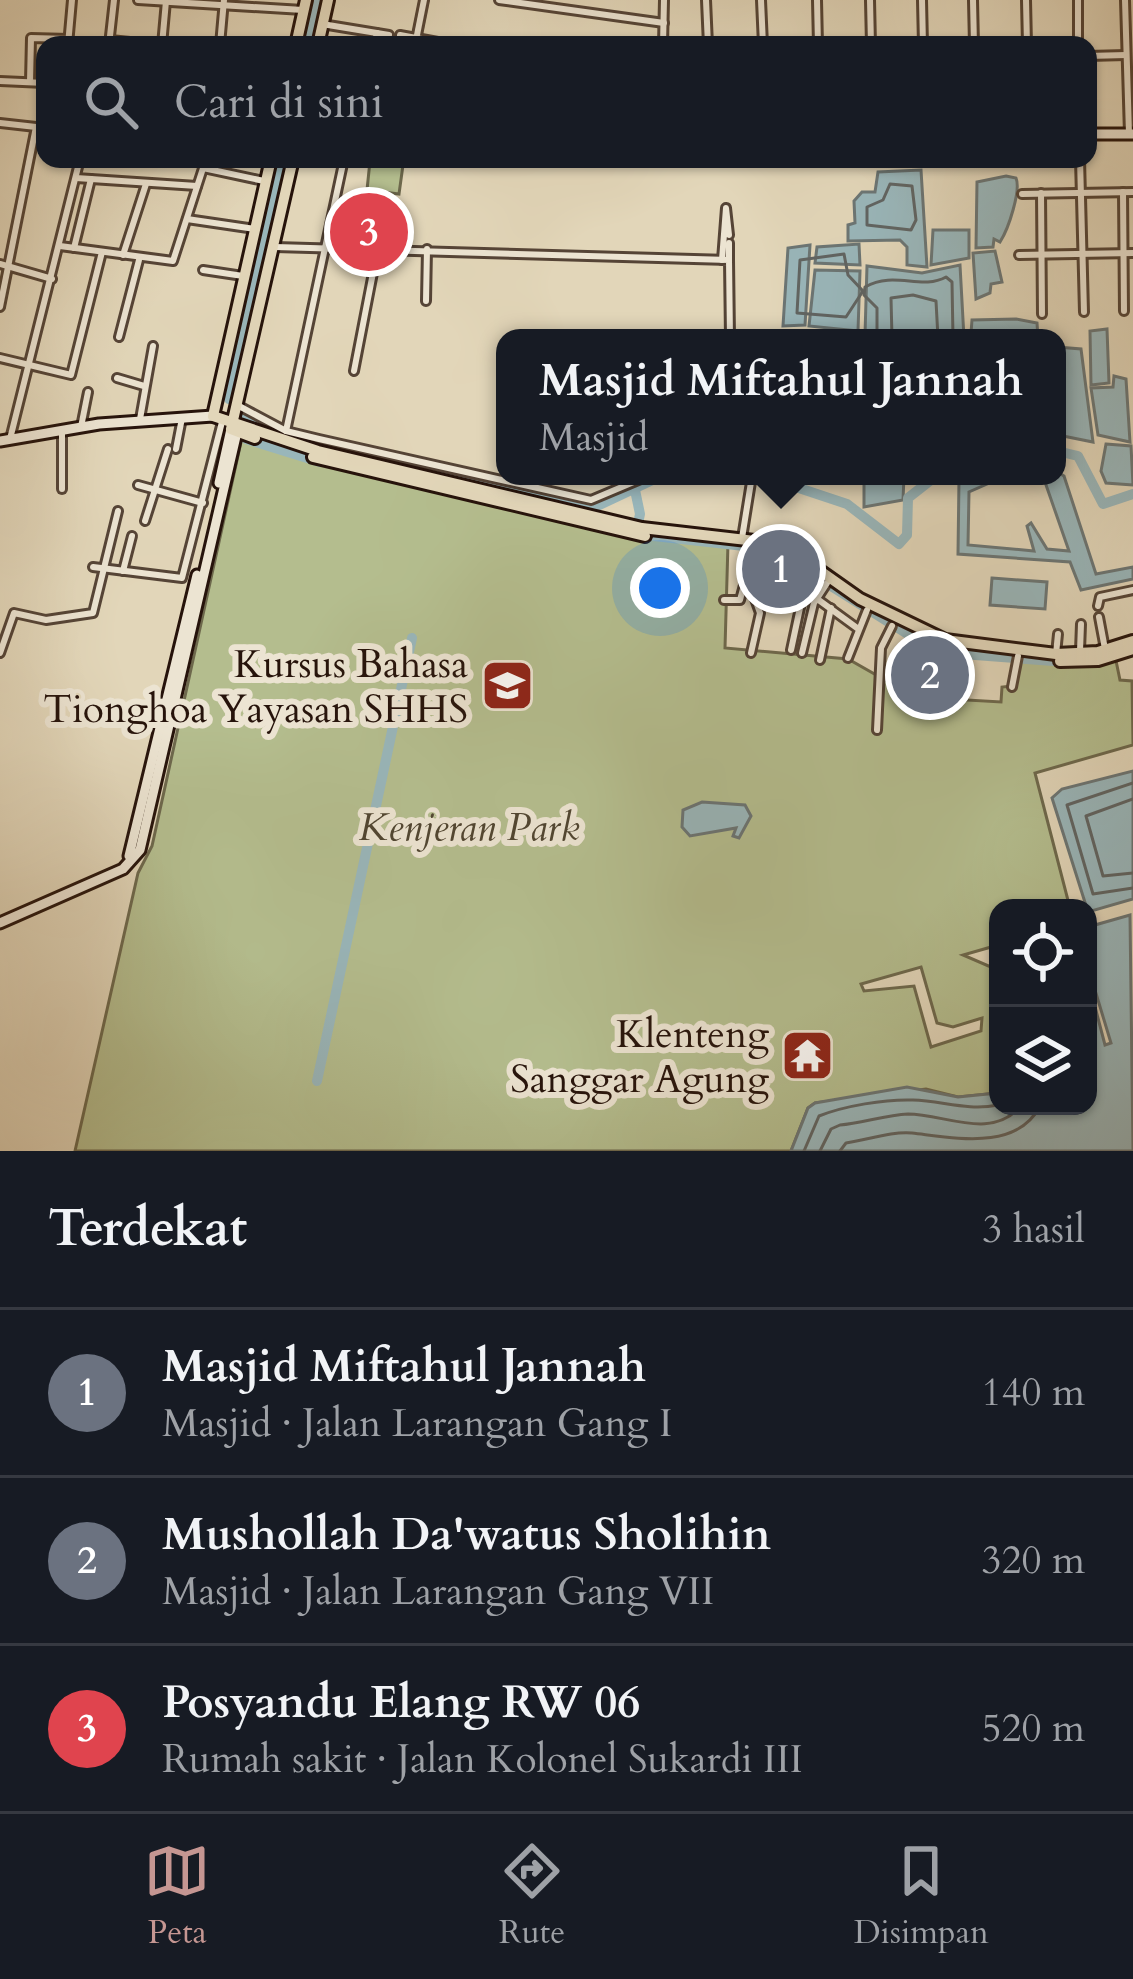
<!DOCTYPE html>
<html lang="id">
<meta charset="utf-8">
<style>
body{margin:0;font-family:Cardo,serif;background:#20242c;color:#f1f3f6}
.controls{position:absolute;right:36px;bottom:36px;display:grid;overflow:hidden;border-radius:24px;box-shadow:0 3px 9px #0004}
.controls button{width:108px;height:108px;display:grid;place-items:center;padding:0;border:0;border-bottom:3px solid #363941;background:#171b24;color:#f1f3f6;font:60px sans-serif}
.you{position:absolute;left:660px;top:588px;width:42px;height:42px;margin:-30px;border:9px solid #fff;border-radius:50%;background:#1a73e8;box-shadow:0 0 0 18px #1a73e833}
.badge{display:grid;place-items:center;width:78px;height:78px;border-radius:50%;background:#c59692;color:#fff;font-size:39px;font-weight:700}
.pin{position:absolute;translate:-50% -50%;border:6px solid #fff;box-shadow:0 3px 12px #0006}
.popup{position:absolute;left:496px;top:329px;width:570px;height:156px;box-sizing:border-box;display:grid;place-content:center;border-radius:24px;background:#171b24;filter:drop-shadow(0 3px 9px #0005);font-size:39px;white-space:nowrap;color:#9ea1a6}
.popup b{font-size:45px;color:#f1f3f6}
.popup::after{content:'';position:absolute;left:50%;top:100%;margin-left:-24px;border:24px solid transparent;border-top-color:#171b24}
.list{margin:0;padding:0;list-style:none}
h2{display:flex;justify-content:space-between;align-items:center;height:156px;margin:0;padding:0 48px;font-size:51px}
h2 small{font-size:39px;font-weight:400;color:#9ea1a6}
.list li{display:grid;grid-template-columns:78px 1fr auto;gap:36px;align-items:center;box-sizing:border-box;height:168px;padding:0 48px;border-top:3px solid #363941}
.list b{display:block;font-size:45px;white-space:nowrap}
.list p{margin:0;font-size:39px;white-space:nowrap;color:#9ea1a6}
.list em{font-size:39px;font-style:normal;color:#9ea1a6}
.icon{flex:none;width:66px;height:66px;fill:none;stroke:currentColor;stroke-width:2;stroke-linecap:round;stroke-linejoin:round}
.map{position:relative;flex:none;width:1133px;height:1151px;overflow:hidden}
.search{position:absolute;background:#171b24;box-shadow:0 3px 9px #0004;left:36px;right:36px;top:36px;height:132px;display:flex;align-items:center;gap:30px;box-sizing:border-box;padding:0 42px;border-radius:24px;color:#9ea1a6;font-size:45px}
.sheet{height:660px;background:#171b24}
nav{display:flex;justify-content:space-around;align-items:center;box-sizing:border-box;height:168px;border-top:3px solid #363941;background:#171b24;font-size:33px;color:#9ea1a6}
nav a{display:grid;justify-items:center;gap:6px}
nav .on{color:#c59692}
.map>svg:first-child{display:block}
.green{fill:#b4bd8e;stroke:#6d684c;stroke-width:3;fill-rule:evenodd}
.water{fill:#99b6ba;stroke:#6b7574;stroke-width:3;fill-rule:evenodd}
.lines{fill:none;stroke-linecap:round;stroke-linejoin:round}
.shore{stroke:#606462;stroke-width:3}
.river{stroke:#99b6ba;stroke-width:10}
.street-casing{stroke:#554436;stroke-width:12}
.secondary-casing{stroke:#26130b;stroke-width:15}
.primary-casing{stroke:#26130b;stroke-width:16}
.street{stroke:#ece4d2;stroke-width:6}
.secondary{stroke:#ece4d2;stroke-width:9}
.primary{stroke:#e2d6b9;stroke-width:10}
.labels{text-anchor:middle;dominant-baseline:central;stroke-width:12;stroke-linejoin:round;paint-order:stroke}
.poi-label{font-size:39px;fill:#26130b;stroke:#ece4d2;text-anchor:end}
.park-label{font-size:39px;font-style:italic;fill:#514632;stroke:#ece4d2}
</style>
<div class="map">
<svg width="1133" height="1151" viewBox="0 0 1133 1151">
<rect width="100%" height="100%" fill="#e2d6b9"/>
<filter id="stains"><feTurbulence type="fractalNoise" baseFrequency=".00167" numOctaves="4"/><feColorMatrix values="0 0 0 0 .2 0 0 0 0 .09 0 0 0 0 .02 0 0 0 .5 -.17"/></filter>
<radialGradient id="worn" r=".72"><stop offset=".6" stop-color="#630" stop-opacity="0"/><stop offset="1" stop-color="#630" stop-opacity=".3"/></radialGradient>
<g class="green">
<polygon points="370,161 403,165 399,194 367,190"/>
<path d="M243 433 674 539 728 543 725 648 848 659 915 697 1001 702 1002 687 1012 686 1018 656 1068 661 1115 656 1120 680 1132 681 1133 745 1035 773 1070 908H998V945L963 955 998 970V1093L958 1097 926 1089 815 1103 808 1108 791 1151H75L138 873 152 846ZM921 967 937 1023 953 1027 982 1018 981 1031 931 1047 914 986 864 991 861 984Z"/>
</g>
<g class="water">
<polygon points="921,170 927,267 907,265 907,247 900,240 848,241 848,225 855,223 854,201 862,192 875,192 878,172"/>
<path d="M1006 176 1016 178C1021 190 1009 228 1000 242L994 239 993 247 976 248 977 182Z"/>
<polygon points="933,230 969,230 969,258 931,265"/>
<polygon points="859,244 860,265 815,263 817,247"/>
<polygon points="810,245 805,325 783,326 788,248"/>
<polygon points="995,251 1002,282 991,284 990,293 976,299 973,253"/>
<polygon points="960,265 964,338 865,335 867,266 922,273"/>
<polygon points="815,270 860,271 858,331 809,326"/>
<polygon points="1016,319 1037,323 1038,338 971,333 972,320"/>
<polygon points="1107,329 1109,383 1091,385 1090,331"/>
<polygon points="1057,347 1081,349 1093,442 1058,435"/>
<polygon points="1114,376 1126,379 1130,442 1098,435 1091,388 1113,387"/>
<polygon points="1106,444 1131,446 1133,485 1106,483 1101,471"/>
<path d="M1057 472 1064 476 1096 574 1133 567V579L1081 590 1070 562 958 554 959 479ZM994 481 1045 482 1069 551 1047 549 1031 523 1027 526 1034 551 968 545 969 492Z"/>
<polygon points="864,476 904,476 903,500 864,507"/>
<polygon points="992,578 1047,582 1045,609 990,605"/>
<polygon points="1133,771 1133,899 1088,912 1052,798 1062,789"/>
<polygon points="702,802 745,805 751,816 739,838 733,836 736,828 690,836 682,827 683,810"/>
<polygon points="1130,915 1133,1151 791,1151 808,1108 815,1103 907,1087 958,1097 998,1093 998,1106 1088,1106 1088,980 1105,1045 1111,1043 1088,967 1088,927"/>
</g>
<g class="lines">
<g class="shore">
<polygon points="890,184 912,186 916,220 911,230 867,225 867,207 883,200"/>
<polygon points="844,254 848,275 863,291 846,317 797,313 800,260"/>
<path d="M877 338V308L864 295 865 287C895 270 921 291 946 277L952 282 953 338"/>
<polyline points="892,338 891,298 913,295 936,301 938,338"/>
<polyline points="1133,783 1067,805 1093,894 1133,888"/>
<polyline points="1133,799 1086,816 1103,876 1133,873"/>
<path d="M804 1151 819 1116C844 1106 885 1099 913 1100 943 1101 967 1111 998 1105"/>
<path d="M820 1151 831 1129 840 1125C862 1123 886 1115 908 1114 945 1114 991 1141 1021 1106"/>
<path d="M840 1151 846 1143C867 1140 892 1131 912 1133 956 1138 1017 1151 1040 1106"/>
</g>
<g class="river">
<polyline points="307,45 317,0"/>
<polyline points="229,399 281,159"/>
<polyline points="243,414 288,437"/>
<polyline points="246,439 320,462"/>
<polyline points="1057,451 1078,456 1103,504 1133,494"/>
<polyline points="387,462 593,508 661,476"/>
<polyline points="763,476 847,504 899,544 907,535 908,498 936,476"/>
<polyline points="635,490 640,514 636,533"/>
<polyline points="636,534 772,549 922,643 975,655 1067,662"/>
<polyline points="317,1081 412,638"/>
</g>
<defs>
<g id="street">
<polyline points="138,0 303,10"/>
<polyline points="499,0 664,23"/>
<polyline points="706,0 708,45"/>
<polyline points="761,0 763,45"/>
<polyline points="817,0 818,45"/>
<polyline points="870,0 871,45"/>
<polyline points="922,0 923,45"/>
<polyline points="973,0 974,45"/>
<polyline points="1026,0 1027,45"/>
<polyline points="1078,0 1078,45"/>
<polyline points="1125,0 1129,134"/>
<polyline points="322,24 389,35 387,45"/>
<polyline points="400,35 454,45"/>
<polyline points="110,40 160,45"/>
<polyline points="68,45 72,0"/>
<polyline points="109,45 114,0"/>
<polyline points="162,45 166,1"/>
<polyline points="220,45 224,0"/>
<polyline points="374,45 377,33"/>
<polyline points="415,45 424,0"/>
<polyline points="663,45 664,0"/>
<polyline points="1088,56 1126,55"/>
<polyline points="0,81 45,83"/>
<polyline points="30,82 31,38 69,39"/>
<polyline points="0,123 45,128"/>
<polyline points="1080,159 1084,312"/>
<polyline points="203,168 264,181"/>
<polyline points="76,178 197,186"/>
<polyline points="1123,192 1124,311"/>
<polyline points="1041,193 1042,314"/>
<polyline points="1022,194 1133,192"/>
<polyline points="187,219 255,229"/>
<polyline points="729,243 729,260"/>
<polyline points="60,246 173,261 206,159"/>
<polyline points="275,247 729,260 730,338"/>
<polyline points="74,248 91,179"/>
<polyline points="123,255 146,184"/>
<polyline points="1019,255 1133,253"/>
<polyline points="722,260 726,208 729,235"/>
<polyline points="0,264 52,279"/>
<polyline points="203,270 243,276"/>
<polyline points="426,301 427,249"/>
<polyline points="0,307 36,127"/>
<polyline points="119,337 139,260"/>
<polyline points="0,358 71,375 102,252"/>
<polyline points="354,371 378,247"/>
<polyline points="117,378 144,386"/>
<polyline points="239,406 286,431 319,439 591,500 648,476"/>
<polyline points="140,419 153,346"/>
<polyline points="81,427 88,392"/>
<polyline points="286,431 344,159"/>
<polyline points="10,439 80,159"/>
<polyline points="176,449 182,418"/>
<polyline points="138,485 203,503"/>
<polyline points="62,489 62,431"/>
<polyline points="145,521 168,449"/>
<polyline points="742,538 752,476"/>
<polyline points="751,557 804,589 791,650"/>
<polyline points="93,567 182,578 222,422"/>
<polyline points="123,571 132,536"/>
<polyline points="805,590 857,628"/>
<polyline points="724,600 740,600 755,544"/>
<polyline points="1098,606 1100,597 1133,590"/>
<polyline points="1099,617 1105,649"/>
<polyline points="926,641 919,665 930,685"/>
<polyline points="1080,651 1081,624"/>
<polyline points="0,653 14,613 46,620 93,613 118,511"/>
<polyline points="751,653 760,613 755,599 767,572"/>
<polyline points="802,653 814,603 827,583"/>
<polyline points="1056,654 1058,634"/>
<polyline points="848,658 867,610"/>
<polyline points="820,660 831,608"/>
<polyline points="1012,687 1018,656"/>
<polyline points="948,696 961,650"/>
<polyline points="877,730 881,648 892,626"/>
</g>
<g id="secondary">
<polyline points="1088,134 1133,134"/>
<polyline points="0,441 99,424 213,416"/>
<polyline points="219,483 231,429"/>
<polyline points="129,856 197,575"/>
<polyline points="0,923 123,869 140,850 237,432"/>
</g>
<g id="primary">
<polyline points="296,45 306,0"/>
<polyline points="318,45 328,0"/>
<polyline points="271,159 213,416 318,451 642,528 782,544 860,599 945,640 1056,654 1098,652 1133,641"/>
<polyline points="255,438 231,429 293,159"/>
<polyline points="313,457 645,536"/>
<polyline points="1060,661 1098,660 1133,649"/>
</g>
</defs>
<use href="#street" class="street-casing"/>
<use href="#secondary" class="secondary-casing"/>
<use href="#primary" class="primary-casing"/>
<use href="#street" class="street"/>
<use href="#secondary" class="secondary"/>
<use href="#primary" class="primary"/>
</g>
<defs>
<symbol id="university-square" viewBox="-11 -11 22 22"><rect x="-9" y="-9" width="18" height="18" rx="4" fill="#8f2418" stroke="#ece4d2"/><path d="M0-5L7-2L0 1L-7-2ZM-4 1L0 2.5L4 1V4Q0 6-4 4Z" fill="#fff"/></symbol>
<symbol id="temple-square" viewBox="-11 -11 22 22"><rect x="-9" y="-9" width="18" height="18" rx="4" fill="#8f2418" stroke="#ece4d2"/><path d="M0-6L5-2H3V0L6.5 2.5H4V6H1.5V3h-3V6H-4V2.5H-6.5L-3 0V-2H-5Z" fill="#fff"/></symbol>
</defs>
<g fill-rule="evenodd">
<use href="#university-square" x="478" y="656" width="59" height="59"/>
<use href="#temple-square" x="778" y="1026" width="59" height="59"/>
</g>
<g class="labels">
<g class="poi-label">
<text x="468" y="664">Kursus Bahasa<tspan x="468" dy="45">Tionghoa Yayasan SHHS</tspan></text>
<text x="769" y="1034">Klenteng<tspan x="769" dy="45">Sanggar Agung</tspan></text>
</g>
<g class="park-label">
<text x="469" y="827">Kenjeran Park</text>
</g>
</g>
<rect width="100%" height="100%" filter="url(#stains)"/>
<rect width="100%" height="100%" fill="url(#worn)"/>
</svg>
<div class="controls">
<button><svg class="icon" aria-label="locate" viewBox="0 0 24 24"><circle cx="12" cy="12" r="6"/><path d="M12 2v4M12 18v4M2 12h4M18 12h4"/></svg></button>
<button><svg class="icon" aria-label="layers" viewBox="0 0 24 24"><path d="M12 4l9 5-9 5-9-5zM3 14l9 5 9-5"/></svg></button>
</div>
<div class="you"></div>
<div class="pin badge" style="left:781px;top:569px;background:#6b7280">1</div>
<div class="popup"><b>Masjid Miftahul Jannah</b>Masjid</div>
<div class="pin badge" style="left:930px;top:675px;background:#6b7280">2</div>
<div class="pin badge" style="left:369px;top:232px;background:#e0444e">3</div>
<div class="search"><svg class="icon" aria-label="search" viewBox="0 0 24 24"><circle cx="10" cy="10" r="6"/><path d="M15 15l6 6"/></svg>Cari di sini</div>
</div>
<section class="sheet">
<h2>Terdekat<small>3 hasil</small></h2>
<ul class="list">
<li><span class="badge" style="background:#6b7280">1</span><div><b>Masjid Miftahul Jannah</b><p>Masjid · Jalan Larangan Gang I</p></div><em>140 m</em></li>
<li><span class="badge" style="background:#6b7280">2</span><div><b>Mushollah Da'watus Sholihin</b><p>Masjid · Jalan Larangan Gang VII</p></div><em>320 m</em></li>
<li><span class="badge" style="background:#e0444e">3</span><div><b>Posyandu Elang RW 06</b><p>Rumah sakit · Jalan Kolonel Sukardi III</p></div><em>520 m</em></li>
</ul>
</section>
<nav>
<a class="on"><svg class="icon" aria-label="map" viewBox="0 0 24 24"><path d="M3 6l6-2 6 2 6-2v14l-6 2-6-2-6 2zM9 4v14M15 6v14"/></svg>Peta</a>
<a><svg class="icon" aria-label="directions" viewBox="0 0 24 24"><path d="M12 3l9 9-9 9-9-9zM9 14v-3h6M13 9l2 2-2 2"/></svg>Rute</a>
<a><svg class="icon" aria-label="saved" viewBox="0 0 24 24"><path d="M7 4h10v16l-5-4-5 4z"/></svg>Disimpan</a>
</nav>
